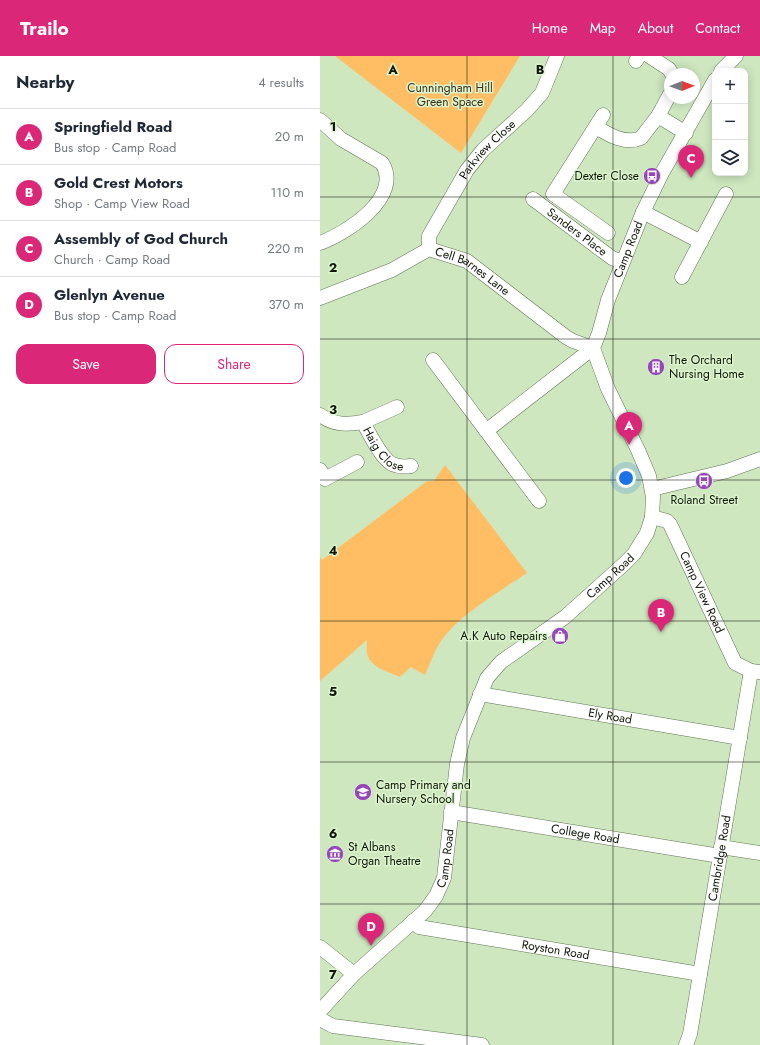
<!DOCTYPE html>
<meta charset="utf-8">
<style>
body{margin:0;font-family:Jost,sans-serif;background:#f6f6f7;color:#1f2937}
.controls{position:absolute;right:12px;top:12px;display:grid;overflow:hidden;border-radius:8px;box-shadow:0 2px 10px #0003}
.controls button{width:36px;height:36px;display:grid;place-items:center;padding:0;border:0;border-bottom:1px solid #e0e1e3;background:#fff;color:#1f2937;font:20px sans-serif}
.compass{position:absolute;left:344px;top:12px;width:36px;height:36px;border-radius:50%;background:#fff;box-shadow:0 2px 10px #0003;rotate:89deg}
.you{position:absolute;left:306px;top:422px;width:14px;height:14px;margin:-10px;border:3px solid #fff;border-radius:50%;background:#1a73e8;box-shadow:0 0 0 6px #1a73e833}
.badge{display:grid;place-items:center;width:26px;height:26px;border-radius:50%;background:#db2777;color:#fff;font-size:13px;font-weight:700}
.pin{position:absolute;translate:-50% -33px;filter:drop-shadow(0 1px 2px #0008)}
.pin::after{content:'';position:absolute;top:21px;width:14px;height:12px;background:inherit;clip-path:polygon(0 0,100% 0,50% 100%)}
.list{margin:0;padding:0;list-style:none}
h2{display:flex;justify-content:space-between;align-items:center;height:52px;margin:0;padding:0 16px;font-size:17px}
h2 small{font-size:13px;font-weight:400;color:#747a83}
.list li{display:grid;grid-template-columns:26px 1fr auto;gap:12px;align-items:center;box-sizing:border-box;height:56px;padding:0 16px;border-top:1px solid #e0e1e3}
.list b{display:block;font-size:15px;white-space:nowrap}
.list p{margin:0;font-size:13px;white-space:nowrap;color:#747a83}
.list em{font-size:13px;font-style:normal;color:#747a83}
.actions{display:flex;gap:8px;padding:12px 16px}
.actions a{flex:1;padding:9px 0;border:1px solid #db2777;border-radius:12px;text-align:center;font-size:14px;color:#db2777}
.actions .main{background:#db2777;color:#fff}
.icon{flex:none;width:22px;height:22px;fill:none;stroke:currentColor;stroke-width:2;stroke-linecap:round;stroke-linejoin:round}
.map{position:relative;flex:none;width:440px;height:989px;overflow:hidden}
header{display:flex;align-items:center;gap:24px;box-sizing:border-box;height:56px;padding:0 20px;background:#db2777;color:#fff}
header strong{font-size:19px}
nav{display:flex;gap:22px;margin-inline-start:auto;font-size:14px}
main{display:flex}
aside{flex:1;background:#fff}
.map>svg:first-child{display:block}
.green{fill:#ffbe63}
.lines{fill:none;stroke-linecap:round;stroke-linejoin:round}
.minor-casing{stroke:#607653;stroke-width:15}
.minor{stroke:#fff;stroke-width:14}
.grid{fill:none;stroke:#0f1709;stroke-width:1;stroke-opacity:0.55}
.labels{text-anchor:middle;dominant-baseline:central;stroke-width:3;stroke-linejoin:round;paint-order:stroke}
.park-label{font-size:12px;fill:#3e2f1b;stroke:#dbf4cc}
.street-label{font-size:12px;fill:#0f1709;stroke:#dbf4cc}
.poi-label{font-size:12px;fill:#0f1709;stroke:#dbf4cc;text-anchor:start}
.grid-label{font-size:13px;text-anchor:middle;font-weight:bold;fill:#0f1709;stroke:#dbf4cc;stroke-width:3;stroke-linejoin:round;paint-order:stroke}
</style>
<header>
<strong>Trailo</strong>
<nav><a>Home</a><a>Map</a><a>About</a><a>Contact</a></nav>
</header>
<main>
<aside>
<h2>Nearby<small>4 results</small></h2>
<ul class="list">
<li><span class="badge">A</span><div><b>Springfield Road</b><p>Bus stop · Camp Road</p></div><em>20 m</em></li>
<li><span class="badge">B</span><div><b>Gold Crest Motors</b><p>Shop · Camp View Road</p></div><em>110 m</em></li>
<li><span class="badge">C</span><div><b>Assembly of God Church</b><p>Church · Camp Road</p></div><em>220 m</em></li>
<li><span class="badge">D</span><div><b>Glenlyn Avenue</b><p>Bus stop · Camp Road</p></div><em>370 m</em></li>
</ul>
<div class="actions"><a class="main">Save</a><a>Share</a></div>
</aside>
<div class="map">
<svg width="440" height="989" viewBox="0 0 440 989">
<rect width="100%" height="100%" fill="#cee7bf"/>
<g class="green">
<polygon points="15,0 200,0 141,97"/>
<path d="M125 409 207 517C183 533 140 559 124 581 115 592 111 606 105 619L91 611 80 621C69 616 49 611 47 597 46 593 47 588 47 584L0 625V501L2 504 107 425H114Z"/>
</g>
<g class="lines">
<defs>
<g id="minor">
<polyline points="329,0 349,13 352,18"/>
<polyline points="316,5 319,0"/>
<polyline points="401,15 416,0"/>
<polyline points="283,59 233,138 288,177"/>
<polyline points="338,60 366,77"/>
<path d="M0 64 21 83 62 107C83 141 27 177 0 187"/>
<path d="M276 71C289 79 306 89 321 82L338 60 350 38"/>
<path id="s1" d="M213 143 292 202 302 206"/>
<polyline points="323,156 381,186"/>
<path id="s2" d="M109 193V180L147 114 163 94 207 54 222 37 237 0"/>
<polyline points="362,221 406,138"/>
<path id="s3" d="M0 242 72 214 109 193 147 205 246 281 253 285 273 292"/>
<polyline points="113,304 219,445"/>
<path id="s4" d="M0 359C14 369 26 369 43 366 49 377 61 402 72 408 79 411 85 411 91 410"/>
<polyline points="43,366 77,351"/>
<polyline points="166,375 273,292"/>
<polyline points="0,414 5,423 37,406"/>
<polyline points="332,433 407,415 440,403"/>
<path id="s5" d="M332 461 347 465 350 468 415 607 431 615 439 616"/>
<path id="s6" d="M160 638 420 682"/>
<path id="s7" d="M131 756 400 800"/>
<polyline points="401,791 440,797"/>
<path id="s8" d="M93 865 99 871 380 918"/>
<polyline points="0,891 34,918"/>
<path id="s9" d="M0 955 34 918 105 855 116 840 124 822 137 708 143 682 167 622 181 606 245 561 304 508 314 498 327 477 332 461 333 441 329 420 318 394 288 333 273 292 279 277 288 244 323 156 342 117 395 24"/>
<polyline points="0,963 13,970 162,989"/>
<path id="s10" d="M366 989 370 978 431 615"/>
</g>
</defs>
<use href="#minor" class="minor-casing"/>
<use href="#minor" class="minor"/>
</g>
<path class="grid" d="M147 0V989M293 0V989M0 141H440M0 283H440M0 424H440M0 565H440M0 706H440M0 848H440"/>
<defs>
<symbol id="bus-disc" viewBox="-11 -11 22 22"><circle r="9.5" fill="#9547b8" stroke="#dbf4cc"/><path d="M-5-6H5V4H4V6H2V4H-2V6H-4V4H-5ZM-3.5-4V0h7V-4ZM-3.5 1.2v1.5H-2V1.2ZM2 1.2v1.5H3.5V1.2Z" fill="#fff"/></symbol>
<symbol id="building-disc" viewBox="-11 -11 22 22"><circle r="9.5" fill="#9547b8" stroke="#dbf4cc"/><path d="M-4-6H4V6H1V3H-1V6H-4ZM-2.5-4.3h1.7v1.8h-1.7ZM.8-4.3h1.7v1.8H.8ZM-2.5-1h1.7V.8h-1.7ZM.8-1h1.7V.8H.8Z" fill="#fff"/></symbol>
<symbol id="shop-disc" viewBox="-11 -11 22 22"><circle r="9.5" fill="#9547b8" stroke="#dbf4cc"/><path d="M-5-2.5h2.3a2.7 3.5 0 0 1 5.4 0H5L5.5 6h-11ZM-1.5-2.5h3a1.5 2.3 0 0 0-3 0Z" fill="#fff"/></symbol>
<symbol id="school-disc" viewBox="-11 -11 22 22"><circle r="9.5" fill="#9547b8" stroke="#dbf4cc"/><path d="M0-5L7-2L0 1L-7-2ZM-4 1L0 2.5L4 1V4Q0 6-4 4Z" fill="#fff"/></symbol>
<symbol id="museum-disc" viewBox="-11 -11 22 22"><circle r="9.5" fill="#9547b8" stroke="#dbf4cc"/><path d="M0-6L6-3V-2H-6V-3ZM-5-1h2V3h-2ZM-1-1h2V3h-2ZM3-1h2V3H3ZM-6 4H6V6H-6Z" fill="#fff"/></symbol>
</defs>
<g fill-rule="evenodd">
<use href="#bus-disc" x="322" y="110" width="20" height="20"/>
<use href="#building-disc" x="326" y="301" width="20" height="20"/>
<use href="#bus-disc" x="374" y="415" width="20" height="20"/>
<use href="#shop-disc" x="230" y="570" width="20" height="20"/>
<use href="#school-disc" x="33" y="726" width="20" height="20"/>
<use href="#museum-disc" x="5" y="788" width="20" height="20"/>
</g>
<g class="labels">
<g class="park-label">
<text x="130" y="32">Cunningham Hill<tspan x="130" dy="14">Green Space</tspan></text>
</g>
<g class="street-label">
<text stroke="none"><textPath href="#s2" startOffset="118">Parkview Close</textPath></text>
<text stroke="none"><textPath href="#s1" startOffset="55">Sanders Place</textPath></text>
<text stroke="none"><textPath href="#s9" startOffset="910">Camp Road</textPath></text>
<text stroke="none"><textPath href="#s3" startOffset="169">Cell Barnes Lane</textPath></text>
<text stroke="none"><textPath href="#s4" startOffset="80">Haig Close</textPath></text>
<text stroke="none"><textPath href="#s9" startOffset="550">Camp Road</textPath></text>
<text stroke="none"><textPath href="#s5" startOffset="95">Camp View Road</textPath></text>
<text stroke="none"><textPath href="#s6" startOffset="132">Ely Road</textPath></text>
<text stroke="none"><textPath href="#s7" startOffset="136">College Road</textPath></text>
<text stroke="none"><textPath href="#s9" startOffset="203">Camp Road</textPath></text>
<text stroke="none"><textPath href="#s10" startOffset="190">Cambridge Road</textPath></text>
<text stroke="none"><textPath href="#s8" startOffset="147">Royston Road</textPath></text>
</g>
<g class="poi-label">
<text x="319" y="120" text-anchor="end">Dexter Close</text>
<text x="349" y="304">The Orchard<tspan x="349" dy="14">Nursing Home</tspan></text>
<text x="384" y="444" text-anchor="middle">Roland Street</text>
<text x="227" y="580" text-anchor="end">A.K Auto Repairs</text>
<text x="56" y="729">Camp Primary and<tspan x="56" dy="14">Nursery School</tspan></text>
<text x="28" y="791">St Albans<tspan x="28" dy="14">Organ Theatre</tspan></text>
</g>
</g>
<g class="grid-label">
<text x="73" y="18">A</text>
<text x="220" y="18">B</text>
<text x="13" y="75">1</text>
<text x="13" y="216">2</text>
<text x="13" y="358">3</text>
<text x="13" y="499">4</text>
<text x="13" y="640">5</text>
<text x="13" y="782">6</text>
<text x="13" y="923">7</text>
</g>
</svg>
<div class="controls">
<button>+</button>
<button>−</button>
<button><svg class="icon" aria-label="layers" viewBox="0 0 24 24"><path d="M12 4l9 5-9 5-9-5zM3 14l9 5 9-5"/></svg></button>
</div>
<svg class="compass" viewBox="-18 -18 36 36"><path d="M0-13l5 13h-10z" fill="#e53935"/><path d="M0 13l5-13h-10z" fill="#747a83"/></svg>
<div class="you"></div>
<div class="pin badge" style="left:309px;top:389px">A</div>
<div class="pin badge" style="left:341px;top:576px">B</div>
<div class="pin badge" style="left:371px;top:122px">C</div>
<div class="pin badge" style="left:51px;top:890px">D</div>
</div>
</main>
